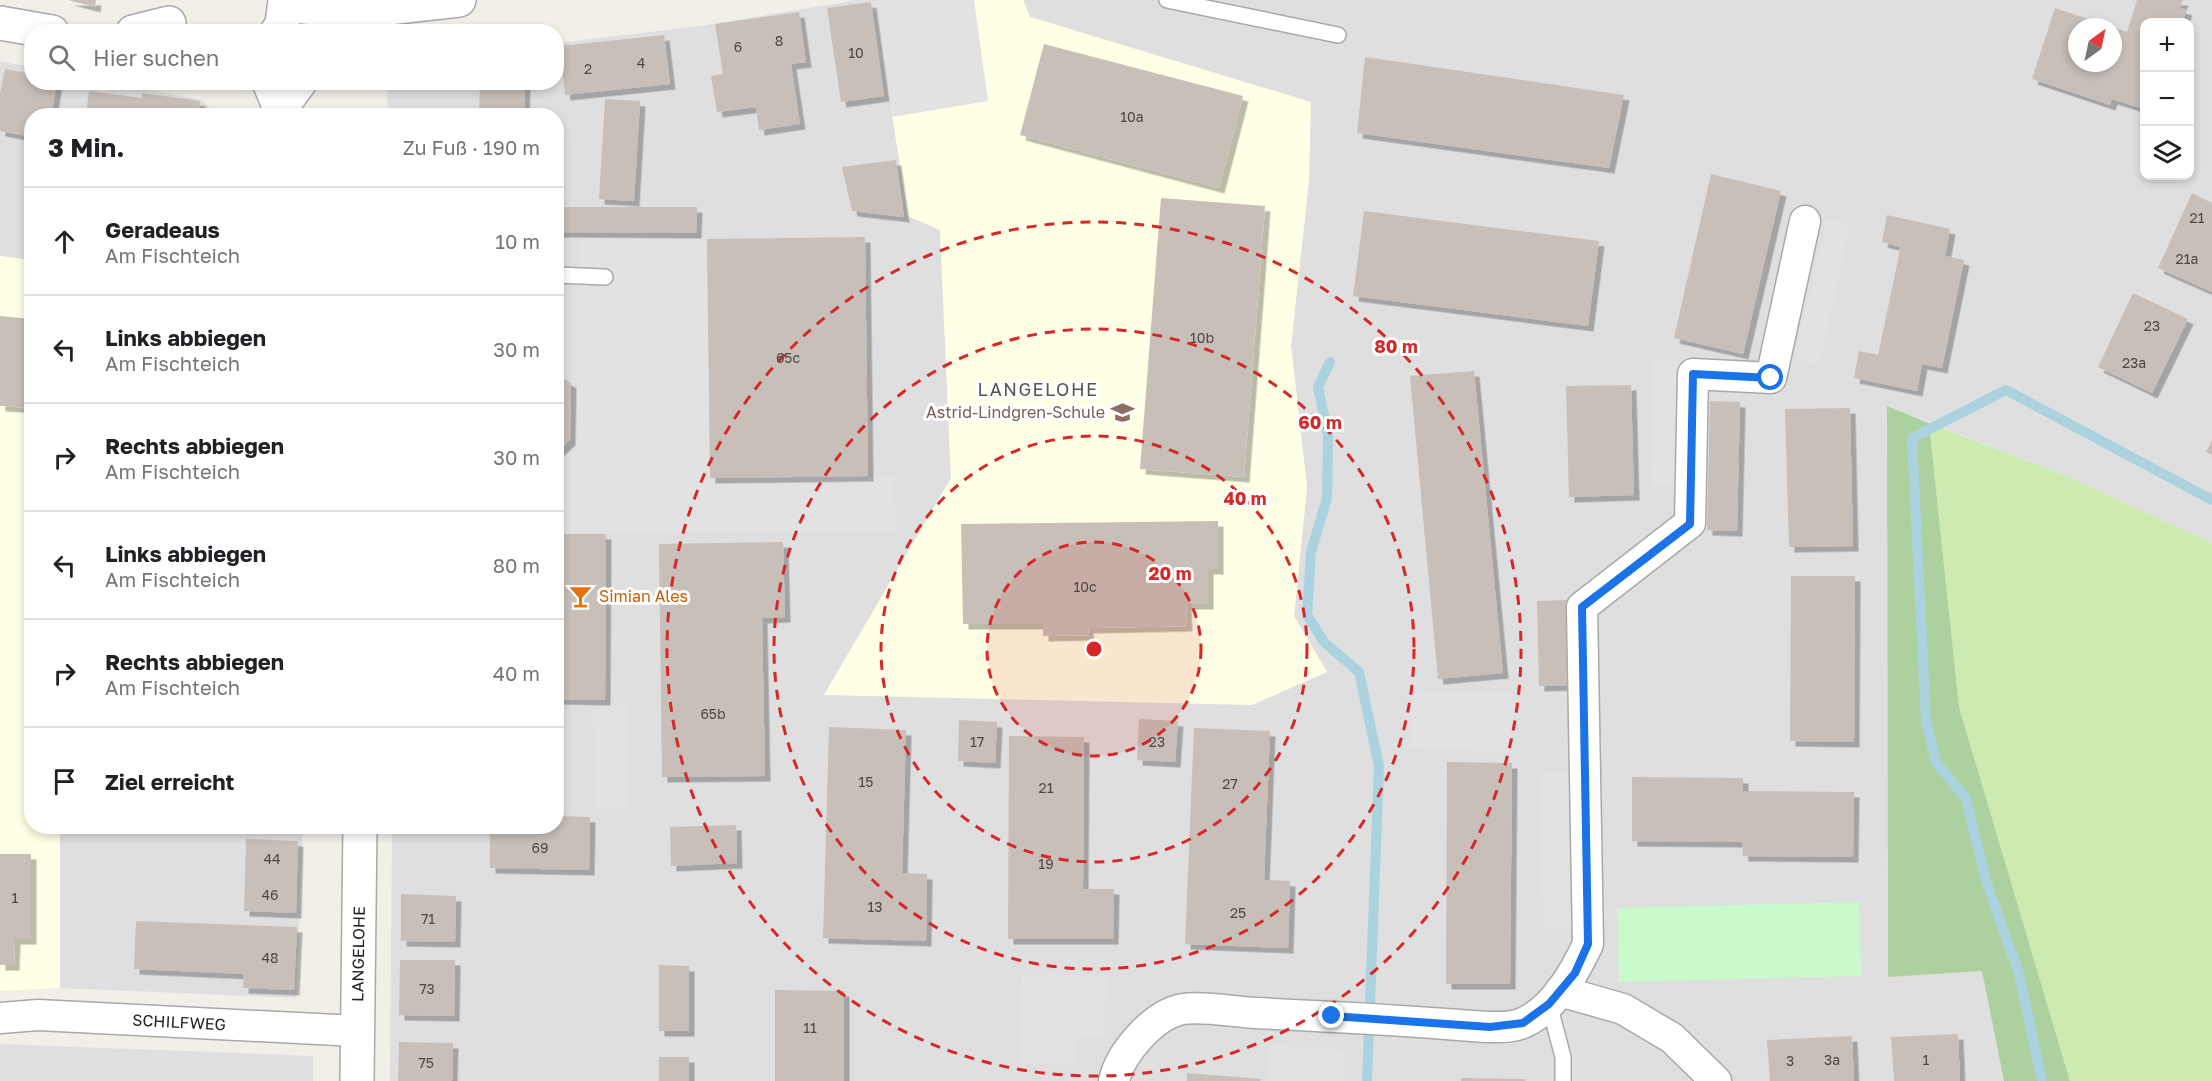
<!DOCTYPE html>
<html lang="de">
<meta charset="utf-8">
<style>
body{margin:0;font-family:"Golos Text",sans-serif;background:#f6f6f6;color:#202124}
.controls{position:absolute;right:18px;top:18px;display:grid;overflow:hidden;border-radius:12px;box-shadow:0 3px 9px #0003}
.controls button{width:54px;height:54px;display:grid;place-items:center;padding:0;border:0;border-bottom:2px solid #e0e0e0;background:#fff;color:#202124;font:30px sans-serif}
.compass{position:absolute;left:2068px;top:18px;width:54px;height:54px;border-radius:50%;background:#fff;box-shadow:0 3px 9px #0003;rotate:33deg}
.stop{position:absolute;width:18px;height:18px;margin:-14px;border:4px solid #1a73e8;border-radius:50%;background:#fff}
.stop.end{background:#1a73e8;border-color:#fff;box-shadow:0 2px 6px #0008}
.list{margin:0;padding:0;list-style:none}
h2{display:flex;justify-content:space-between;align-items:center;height:78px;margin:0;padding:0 24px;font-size:26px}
h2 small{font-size:20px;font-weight:400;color:#757577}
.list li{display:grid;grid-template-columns:39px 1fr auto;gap:18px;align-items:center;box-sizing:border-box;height:108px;padding:0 24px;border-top:2px solid #e0e0e0}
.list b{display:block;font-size:22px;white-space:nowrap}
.list p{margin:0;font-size:20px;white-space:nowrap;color:#757577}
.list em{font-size:20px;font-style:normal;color:#757577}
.icon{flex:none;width:33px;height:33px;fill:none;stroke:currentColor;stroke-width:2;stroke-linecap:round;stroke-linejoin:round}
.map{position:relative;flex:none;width:2212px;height:1081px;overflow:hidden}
.search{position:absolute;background:#fff;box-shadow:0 3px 9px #0003;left:24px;top:24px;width:540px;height:66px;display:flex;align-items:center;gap:15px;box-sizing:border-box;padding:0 21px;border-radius:24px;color:#757577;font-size:22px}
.panel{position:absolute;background:#fff;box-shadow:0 3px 9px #0003;left:24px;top:108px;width:540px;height:726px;border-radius:24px}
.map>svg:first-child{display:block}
.residential{fill:#e0dfdf;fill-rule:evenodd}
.education{fill:#ffffe5}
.grass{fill:#cdebb0}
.forest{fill:#add19e}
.park{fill:#c8facc}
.parking{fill:#e2e2e2}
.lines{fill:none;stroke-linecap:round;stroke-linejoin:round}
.stream{stroke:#aad3df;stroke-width:10}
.building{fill:#c7bfb8;filter:url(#shadow)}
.service-casing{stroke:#a9a9a9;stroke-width:18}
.minor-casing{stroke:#a9a9a9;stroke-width:33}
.tertiary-casing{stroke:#a9a9a9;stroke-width:36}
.service{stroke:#fff;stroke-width:15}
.minor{stroke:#fff;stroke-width:30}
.tertiary{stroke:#fff;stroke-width:33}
.route{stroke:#1a73e8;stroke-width:8}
.ring{fill:none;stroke:#d62828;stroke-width:3;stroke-dasharray:10 8}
.labels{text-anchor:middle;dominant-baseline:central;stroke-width:6;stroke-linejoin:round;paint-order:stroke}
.number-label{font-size:14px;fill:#4b4948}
.education-label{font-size:16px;fill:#785e54;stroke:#fff;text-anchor:end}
.food-label{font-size:16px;fill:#c56008;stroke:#fff;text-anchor:start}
.street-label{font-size:16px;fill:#222;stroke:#fff}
.neighbourhood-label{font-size:18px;letter-spacing:1.5px;fill:#555;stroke:#fff}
.centre{fill:#d62828;stroke:#fff;stroke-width:3}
.ring-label{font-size:18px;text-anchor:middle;font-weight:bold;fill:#d62828;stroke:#fff;stroke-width:6;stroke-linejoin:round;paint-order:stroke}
</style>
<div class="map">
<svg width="2212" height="1081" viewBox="0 0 2212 1081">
<defs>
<filter id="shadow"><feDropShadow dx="5.5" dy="5.5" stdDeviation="0" flood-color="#0004"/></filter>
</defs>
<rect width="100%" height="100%" fill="#f2efe9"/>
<g class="residential">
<path d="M857 0H874L908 216 940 230 951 479 824 695 1304 681 1327 672 1294 616 1307 487 1291 346 1309 180 1310 102 1030 17 1023 0H2212V543L2062 474 1887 406 1888 976 1982 971 2004 1081H390L392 827 556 826V116L388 115 387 83 556 82 557 43 700 26ZM2144 22H2190V176H2144ZM2077 27H2113V63H2077Z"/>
<polygon points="0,61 31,67 32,82 115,83 202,100 216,115 32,116 31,260 0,256"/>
<polygon points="60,827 303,827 296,998 60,988"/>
<polygon points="0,1044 313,1056 313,1081 0,1081"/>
</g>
<g class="education">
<polygon points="874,0 1023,0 1030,17 1311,102 1309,180 1291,346 1307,487 1294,616 1327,672 1252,705 824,695 951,478 940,230 908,216"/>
<polygon points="0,256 31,260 32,826 60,827 60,988 0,991"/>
</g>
<polygon class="grass" points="1929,423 2062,474 2212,543 2212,1081 2070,1081 1959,707"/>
<polygon class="forest" points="1887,406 1929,423 1959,707 2070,1081 2004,1081 1982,971 1888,977"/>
<polygon class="park" points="1859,902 1861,976 1619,982 1617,908"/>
<g class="parking">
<polygon points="874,0 974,0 988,101 892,117"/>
<polygon points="1827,218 1850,224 1820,364 1794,359"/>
<polygon points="578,237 707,239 710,477 893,476 896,530 557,534 556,460 575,444"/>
<polygon points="1654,361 1682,361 1677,485 1651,486"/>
<polygon points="1412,691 1514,694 1512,752 1410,748"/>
<polygon points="626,705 628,807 595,808 593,706"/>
<polygon points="1568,773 1571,927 1543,927 1540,774"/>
<polygon points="1022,975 1106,976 1105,1038 1076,1038 1075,1064 1020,1064"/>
<polygon points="1270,1045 1345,1050 1343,1081 1268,1081"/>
</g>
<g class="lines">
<g class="stream">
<polyline points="1330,362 1318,387 1328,435 1327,498 1311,552 1307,615 1324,642 1359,672 1379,766 1367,1081"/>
<polyline points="2042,1081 2019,974 1986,881 1966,799 1936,762 1926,721 1912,438 2006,390 2212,500"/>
</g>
</g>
<g class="building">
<polygon points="68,0 96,0 95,7"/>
<polygon points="2137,0 2183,0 2180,8 2187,10 2182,22 2144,22 2144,109 2112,99 2110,105 2032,79 2055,8 2112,27 2077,27 2077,63 2113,63 2113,27 2127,32"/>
<polygon points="871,2 884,96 841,102 827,8"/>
<polygon points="799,12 806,62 791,64 800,124 759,130 756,107 717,112 711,76 723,74 715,24"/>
<polygon points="664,35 670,84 565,95 560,46"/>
<polygon points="1044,44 1243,96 1219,188 1020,135"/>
<polygon points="1365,57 1624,95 1609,168 1357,133"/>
<polygon points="5,69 32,74 32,82 57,82 51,116 32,116 32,137 0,131 0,93"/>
<polygon points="480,82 525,82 524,116 479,116"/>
<polygon points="89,91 142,98 142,93 200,101 198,116 86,116"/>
<polygon points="605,99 640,101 634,201 599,199"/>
<polygon points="403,111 472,111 471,116 403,116"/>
<polygon points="896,160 904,217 852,211 842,167"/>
<polygon points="1711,174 1781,191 1743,354 1674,338"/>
<polygon points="2192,193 2212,203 2212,292 2158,268"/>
<polygon points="1161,198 1265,206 1244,477 1140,469"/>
<polygon points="558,207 697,207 696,233 558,232"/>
<polygon points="1364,211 1599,241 1588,326 1353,296"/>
<polygon points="1887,215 1950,229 1945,256 1964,260 1942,368 1922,364 1917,391 1854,378 1859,351 1878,355 1898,260 1900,247 1882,242"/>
<polygon points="865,237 868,476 710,478 707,239"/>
<polygon points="2133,293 2188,319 2152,393 2098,367"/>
<polygon points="0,316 32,319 32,408 0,406"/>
<polygon points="1474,371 1503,673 1438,679 1410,376"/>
<polygon points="556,374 571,383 570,440 556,453"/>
<polygon points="1631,385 1634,495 1569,497 1566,386"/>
<polygon points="1710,401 1740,402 1737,531 1707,530"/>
<polygon points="1850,408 1853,546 1789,547 1785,409"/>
<polygon points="2212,440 2212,455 2206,452"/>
<polygon points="1218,521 1218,569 1208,569 1208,604 1186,604 1187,626 1088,628 1089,635 1043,636 1043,624 963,624 961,524"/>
<polygon points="556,534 606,534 605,700 556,699"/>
<polygon points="783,542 785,617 762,618 765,776 662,777 659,544"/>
<polygon points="1791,576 1855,576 1854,742 1790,741"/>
<polygon points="1567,600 1569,685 1539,686 1537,601"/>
<polygon points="1139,719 1178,721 1175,762 1137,760"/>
<polygon points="959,720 997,722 995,763 958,761"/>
<polygon points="829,727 906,730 902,873 927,874 926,941 823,938"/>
<polygon points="1194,728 1270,731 1264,880 1290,881 1288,948 1185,944"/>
<polygon points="1009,736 1084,737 1083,889 1114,889 1113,939 1008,939"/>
<polygon points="1447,762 1512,763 1510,984 1446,984"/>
<polygon points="1632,777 1743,778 1743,791 1854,792 1853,857 1743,856 1742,842 1632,841"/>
<polygon points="556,816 590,817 589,870 490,868 490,826 556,826"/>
<polygon points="736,825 737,863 671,866 670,827"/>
<polygon points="246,839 298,841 296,913 244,911"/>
<polygon points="0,854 31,854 31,939 15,939 14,965 0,965"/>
<polygon points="401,894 456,896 455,942 401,941"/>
<polygon points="136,921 297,927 294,990 243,988 244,974 134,969"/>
<polygon points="400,960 455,960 454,1016 399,1015"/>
<polygon points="659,965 689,966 689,1031 659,1031"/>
<polygon points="775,990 844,991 844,1081 775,1081"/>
<polygon points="1958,1034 1960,1081 1894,1081 1891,1037"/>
<polygon points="1852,1036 1854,1081 1770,1081 1767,1040"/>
<polygon points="399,1042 453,1043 452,1081 398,1081"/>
<rect x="659" y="1057" width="30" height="24"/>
<polygon points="1187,1073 1261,1079 1260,1081 1187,1081"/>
<polygon points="1461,1078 1525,1079 1525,1081 1461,1081"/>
</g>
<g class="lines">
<defs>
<g id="service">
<polyline points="1167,0 1338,35"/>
<polyline points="556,275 605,277"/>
<polyline points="1549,1004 1563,1057 1563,1081"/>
</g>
<g id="minor">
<polyline points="1560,991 1623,1009 1672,1038 1716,1081"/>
<polyline points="0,1018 38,1015 357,1031"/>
<path d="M1114 1081C1120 1053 1154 1014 1183 1009 1204 1006 1235 1012 1256 1013 1320 1016 1383 1019 1446 1024 1467 1025 1504 1031 1523 1023 1553 1010 1575 972 1588 944L1582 607 1690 523 1693 374 1771 378 1805 221"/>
</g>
<g id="tertiary">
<polyline points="286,5 352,12 459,0"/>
<polyline points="0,23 52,32"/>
<polyline points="133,32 169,23"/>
<polyline points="277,32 282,24 285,0"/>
<polyline points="269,82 283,116"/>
<polyline points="280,109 300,82"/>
<polyline points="357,1081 360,826"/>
</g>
</defs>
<use href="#service" class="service-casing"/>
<use href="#minor" class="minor-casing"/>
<use href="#tertiary" class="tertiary-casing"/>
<use href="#service" class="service"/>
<use href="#minor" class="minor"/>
<use href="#tertiary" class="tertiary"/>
</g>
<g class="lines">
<polyline class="route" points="1332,1016 1490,1027 1523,1023 1549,1004 1575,973 1588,944 1582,607 1690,524 1693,374 1771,378"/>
</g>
<circle cx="1094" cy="649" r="107" fill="#d62828" fill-opacity=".12"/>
<g class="ring">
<circle cx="1094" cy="649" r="107"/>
<circle cx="1094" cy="649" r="213"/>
<circle cx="1094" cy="649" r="320"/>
<circle cx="1094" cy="649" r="427"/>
</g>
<defs>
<symbol id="school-bare" viewBox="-9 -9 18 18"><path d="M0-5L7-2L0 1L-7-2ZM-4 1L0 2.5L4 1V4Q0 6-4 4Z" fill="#8d6e63" stroke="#fff" stroke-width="2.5" paint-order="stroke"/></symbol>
<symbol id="bar-bare" viewBox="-9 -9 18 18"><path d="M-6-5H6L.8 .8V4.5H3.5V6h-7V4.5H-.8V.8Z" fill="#e8710a" stroke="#fff" stroke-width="2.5" paint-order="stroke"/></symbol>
</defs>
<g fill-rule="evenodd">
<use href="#school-bare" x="1106" y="396" width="33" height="33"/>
<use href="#bar-bare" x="564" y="580" width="33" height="33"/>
</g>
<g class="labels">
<g class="number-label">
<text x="779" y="40">8</text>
<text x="738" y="46">6</text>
<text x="856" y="52">10</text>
<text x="641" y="62">4</text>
<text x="588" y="68">2</text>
<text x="1132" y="116">10a</text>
<text x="2197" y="217">21</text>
<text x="2187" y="258">21a</text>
<text x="2152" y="325">23</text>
<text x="1202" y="337">10b</text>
<text x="788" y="357">65c</text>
<text x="2134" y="362">23a</text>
<text x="1085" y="586">10c</text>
<text x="713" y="713">65b</text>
<text x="977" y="741">17</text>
<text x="1157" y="741">23</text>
<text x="866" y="781">15</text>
<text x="1230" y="783">27</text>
<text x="1046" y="787">21</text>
<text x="540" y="847">69</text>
<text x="272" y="858">44</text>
<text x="1046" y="863">19</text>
<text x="270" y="894">46</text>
<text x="15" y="897">1</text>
<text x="875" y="906">13</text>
<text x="1238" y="912">25</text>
<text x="428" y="918">71</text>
<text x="270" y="957">48</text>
<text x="427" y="988">73</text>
<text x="810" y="1027">11</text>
<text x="1832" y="1059">3a</text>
<text x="1926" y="1059">1</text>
<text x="1790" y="1060">3</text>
<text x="426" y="1062">75</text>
</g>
<g class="education-label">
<text x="1105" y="412">Astrid-Lindgren-Schule</text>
</g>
<g class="food-label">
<text x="599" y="596">Simian Ales</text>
</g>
<g class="street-label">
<text transform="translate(358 954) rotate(-89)">LANGELOHE</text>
<text transform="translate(179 1022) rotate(3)">SCHILFWEG</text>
</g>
<g class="neighbourhood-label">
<text x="1038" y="389">LANGELOHE</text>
</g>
</g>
<circle cx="1094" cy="649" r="9" class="centre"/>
<g class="ring-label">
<text x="1396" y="353">80 m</text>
<text x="1320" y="429">60 m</text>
<text x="1245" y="505">40 m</text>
<text x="1170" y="580">20 m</text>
</g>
</svg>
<div class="controls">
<button>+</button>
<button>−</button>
<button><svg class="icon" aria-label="layers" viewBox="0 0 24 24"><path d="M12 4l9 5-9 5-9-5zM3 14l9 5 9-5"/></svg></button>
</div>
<svg class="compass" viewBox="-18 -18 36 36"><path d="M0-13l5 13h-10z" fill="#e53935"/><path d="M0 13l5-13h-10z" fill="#757577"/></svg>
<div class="stop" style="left:1771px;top:378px"></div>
<div class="stop end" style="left:1332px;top:1016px"></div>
<div class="search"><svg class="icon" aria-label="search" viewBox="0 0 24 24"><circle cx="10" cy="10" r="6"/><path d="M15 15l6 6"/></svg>Hier suchen</div>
<section class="panel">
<h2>3 Min.<small>Zu Fuß · 190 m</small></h2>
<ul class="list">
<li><svg class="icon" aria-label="ahead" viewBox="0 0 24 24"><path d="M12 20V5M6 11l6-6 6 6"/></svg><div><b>Geradeaus</b><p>Am Fischteich</p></div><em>10 m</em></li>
<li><svg class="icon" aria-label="left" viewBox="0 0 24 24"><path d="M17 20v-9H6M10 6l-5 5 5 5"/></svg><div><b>Links abbiegen</b><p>Am Fischteich</p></div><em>30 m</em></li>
<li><svg class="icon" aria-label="right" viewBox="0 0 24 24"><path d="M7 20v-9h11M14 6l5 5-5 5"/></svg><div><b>Rechts abbiegen</b><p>Am Fischteich</p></div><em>30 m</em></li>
<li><svg class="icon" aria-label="left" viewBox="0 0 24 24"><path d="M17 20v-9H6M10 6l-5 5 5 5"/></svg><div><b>Links abbiegen</b><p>Am Fischteich</p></div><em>80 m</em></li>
<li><svg class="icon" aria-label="right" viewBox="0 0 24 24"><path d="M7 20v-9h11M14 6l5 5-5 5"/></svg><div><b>Rechts abbiegen</b><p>Am Fischteich</p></div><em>40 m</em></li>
<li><svg class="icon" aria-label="arrive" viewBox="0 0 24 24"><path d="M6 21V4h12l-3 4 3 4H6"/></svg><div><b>Ziel erreicht</b></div></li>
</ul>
</section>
</div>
